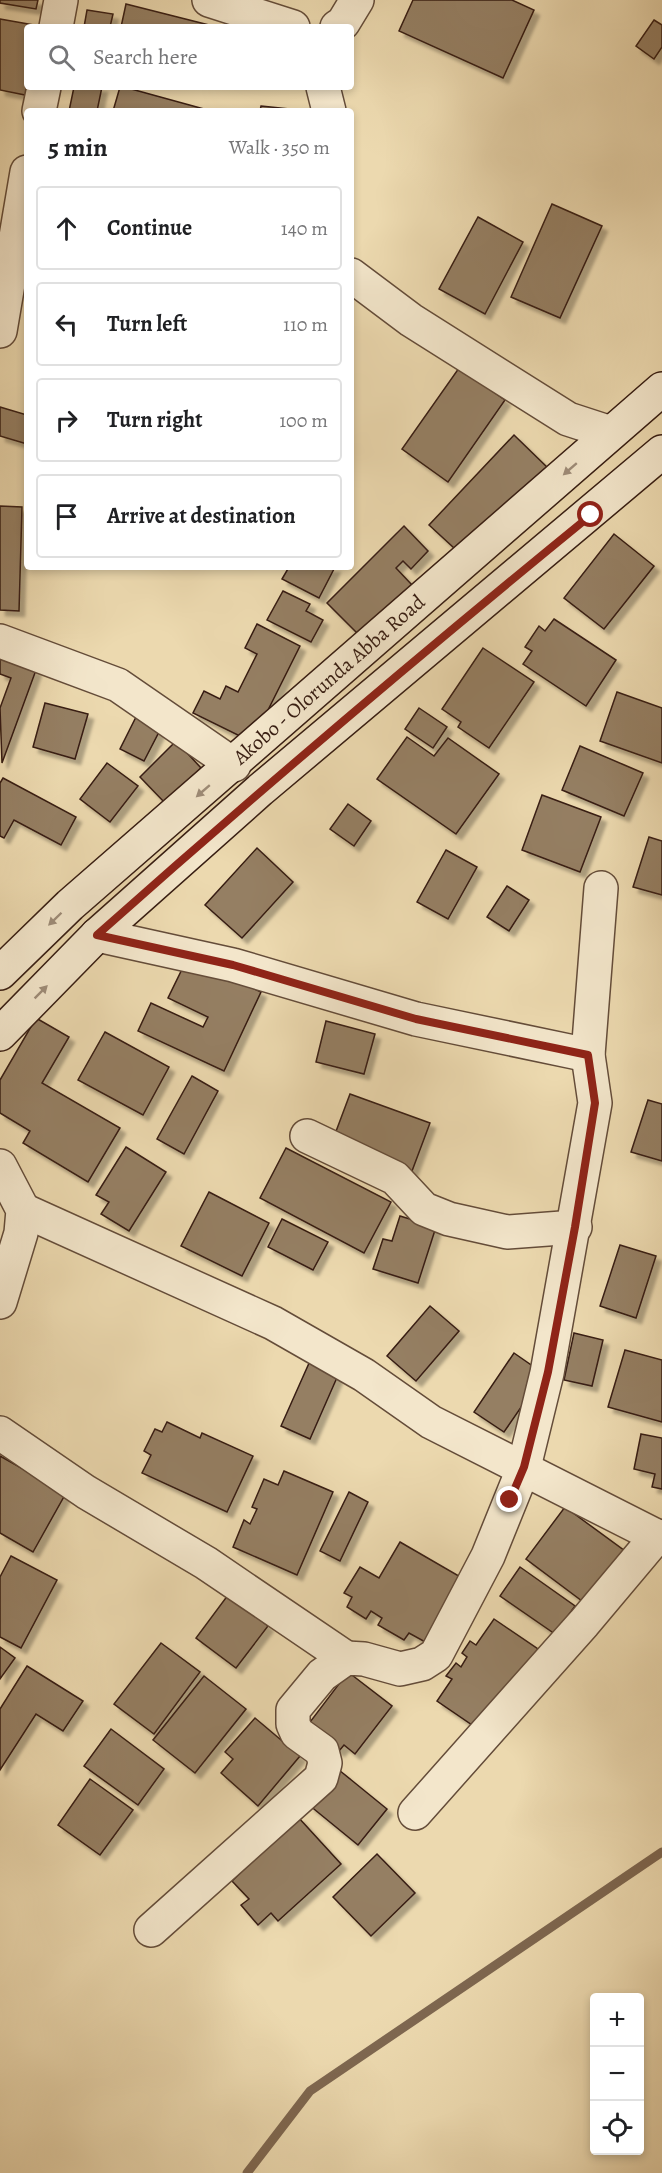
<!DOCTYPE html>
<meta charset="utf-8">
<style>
body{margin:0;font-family:Alegreya,serif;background:#f2f2f2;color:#202124}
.controls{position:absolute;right:18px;bottom:18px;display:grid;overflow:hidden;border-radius:6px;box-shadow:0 3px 9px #0003}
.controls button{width:54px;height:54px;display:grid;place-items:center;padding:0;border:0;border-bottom:2px solid #e0e0e0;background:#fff;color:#202124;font:30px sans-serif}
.stop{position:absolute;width:18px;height:18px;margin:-14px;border:4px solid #8f2418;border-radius:50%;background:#fff}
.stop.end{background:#8f2418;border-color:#fff;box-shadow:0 2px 6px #0008}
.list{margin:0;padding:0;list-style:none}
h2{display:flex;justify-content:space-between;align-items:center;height:78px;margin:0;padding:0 24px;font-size:26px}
h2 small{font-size:20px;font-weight:400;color:#757577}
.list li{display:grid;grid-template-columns:39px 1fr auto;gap:18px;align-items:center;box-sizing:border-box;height:84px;margin:0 12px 12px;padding:0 12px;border:2px solid #e0e0e0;border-radius:6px}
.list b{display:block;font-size:22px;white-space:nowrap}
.list em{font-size:20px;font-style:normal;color:#757577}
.icon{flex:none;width:33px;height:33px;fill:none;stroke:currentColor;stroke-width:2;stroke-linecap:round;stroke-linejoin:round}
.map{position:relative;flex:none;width:662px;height:2173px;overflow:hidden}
.search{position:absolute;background:#fff;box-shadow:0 3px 9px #0003;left:24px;top:24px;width:330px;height:66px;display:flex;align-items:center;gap:15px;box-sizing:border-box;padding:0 21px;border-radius:6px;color:#757577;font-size:22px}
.panel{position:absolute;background:#fff;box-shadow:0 3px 9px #0003;left:24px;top:108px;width:330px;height:462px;border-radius:6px}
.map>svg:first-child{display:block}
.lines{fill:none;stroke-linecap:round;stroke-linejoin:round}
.stream{stroke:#7e6750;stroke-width:9}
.building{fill:#957f64;stroke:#371d12;stroke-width:1.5;filter:url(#shadow)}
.street-casing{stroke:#644c39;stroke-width:36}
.secondary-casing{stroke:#371d12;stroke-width:36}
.street{stroke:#f3e6cb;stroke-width:33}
.secondary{stroke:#f3e6cb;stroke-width:33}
.oneway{fill:#9e8c78}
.route{stroke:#8f2418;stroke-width:8}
.labels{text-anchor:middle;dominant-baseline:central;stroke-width:4.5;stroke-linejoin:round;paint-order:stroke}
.street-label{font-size:21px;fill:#371d12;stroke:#f3e6cb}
</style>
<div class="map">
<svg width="662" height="2173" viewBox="0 0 662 2173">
<defs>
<filter id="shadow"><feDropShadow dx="5.5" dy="5.5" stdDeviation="1.5" flood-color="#0004"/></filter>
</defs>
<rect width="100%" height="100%" fill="#ecd9af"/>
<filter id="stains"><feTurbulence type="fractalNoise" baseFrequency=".00333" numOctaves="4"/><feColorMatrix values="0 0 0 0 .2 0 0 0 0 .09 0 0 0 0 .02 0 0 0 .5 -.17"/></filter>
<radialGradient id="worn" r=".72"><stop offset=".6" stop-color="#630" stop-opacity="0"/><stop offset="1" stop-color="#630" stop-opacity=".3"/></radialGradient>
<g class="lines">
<polyline class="stream" points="247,2173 310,2091 662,1852"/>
</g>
<g class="building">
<polygon points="0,0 38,0 36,9 0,3"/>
<polygon points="413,0 512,0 534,10 503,78 399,31"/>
<polygon points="126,4 217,27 121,27"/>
<polygon points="87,10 113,14 110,27 84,27"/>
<polygon points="0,19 34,25 27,27 27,87 37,87 35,97 0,90"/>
<polygon points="654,20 662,25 662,47 654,59 636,46"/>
<polygon points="74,87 102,87 97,111 69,111"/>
<polygon points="120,87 124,87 204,109 203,111 113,111"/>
<polygon points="261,106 309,111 260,111"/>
<polygon points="552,204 602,226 560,318 511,297"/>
<polygon points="478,217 523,242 485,314 439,289"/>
<polygon points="459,368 505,400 448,482 402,449"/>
<polygon points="0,407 27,415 27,444 0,436"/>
<polygon points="514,435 550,470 466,559 429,525"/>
<polygon points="0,506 22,507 19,611 0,610"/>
<polygon points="404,526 428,551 411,569 403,561 396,568 412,585 360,636 327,603"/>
<polygon points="614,534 654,566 604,629 564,598"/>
<polygon points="289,567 335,567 319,598 282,579"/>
<polygon points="283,591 310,604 306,611 323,620 311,642 267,620"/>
<polygon points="554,619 616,660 586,706 523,664 532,651 525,647 539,626 545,631"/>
<polygon points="257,624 300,646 252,742 193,713 204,691 220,699 226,686 238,692 257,654 245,648"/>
<polygon points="483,648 534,682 489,748 458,727 461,722 442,709"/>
<polygon points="0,657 36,670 2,763 0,708 11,678 0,674"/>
<polygon points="617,692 662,708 662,763 600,741"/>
<polygon points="45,703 88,714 75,759 33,747"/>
<polygon points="419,708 447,727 433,748 405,729"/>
<polygon points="136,717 160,730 144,761 120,749"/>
<polygon points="407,737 434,756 448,738 499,774 456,834 377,779"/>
<polygon points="176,741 201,768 165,803 140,777"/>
<polygon points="580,746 643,773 624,816 562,790"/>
<polygon points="107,763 138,786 110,822 80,799"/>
<polygon points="3,778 76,817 61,845 14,820 4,838 0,836 0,783"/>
<polygon points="542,795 601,817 580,872 522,850"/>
<polygon points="348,804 371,821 354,846 330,829"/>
<polygon points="649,837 662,841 662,895 633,887"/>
<polygon points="257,848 293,882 242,938 205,905"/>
<polygon points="446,850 477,867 448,919 417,902"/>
<polygon points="507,886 529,900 509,931 487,917"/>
<polygon points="188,957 261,992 224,1071 138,1031 151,1003 203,1027 208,1017 168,998"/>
<polygon points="36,1018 69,1037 42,1083 120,1128 88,1182 23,1143 30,1131 0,1113 0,1080"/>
<polygon points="326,1021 375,1034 364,1074 316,1062"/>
<polygon points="105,1032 169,1067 143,1115 78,1080"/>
<polygon points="192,1076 218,1091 184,1154 157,1139"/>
<polygon points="350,1094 430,1123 412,1171 332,1142"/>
<polygon points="648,1100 662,1104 662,1161 631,1152"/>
<polygon points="126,1147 166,1172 129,1231 101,1214 109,1202 96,1195"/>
<polygon points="286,1148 391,1202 364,1253 260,1198"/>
<polygon points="209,1192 269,1223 242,1276 181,1246"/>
<polygon points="400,1216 436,1227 418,1283 373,1269 383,1239 392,1241"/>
<polygon points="282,1219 328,1242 313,1270 268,1247"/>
<polygon points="620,1245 656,1256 636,1318 600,1306"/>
<polygon points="430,1306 459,1331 416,1381 387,1356"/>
<polygon points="574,1333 603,1340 592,1386 564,1380"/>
<polygon points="625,1350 662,1360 662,1422 608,1407"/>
<polygon points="514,1353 544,1374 504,1432 474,1412"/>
<polygon points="310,1361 339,1373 310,1439 281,1426"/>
<polygon points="167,1422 200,1438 202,1433 253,1456 227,1512 142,1473 151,1455 144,1451 155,1429 162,1432"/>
<polygon points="641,1434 662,1438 662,1489 652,1487 655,1474 634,1469"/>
<polygon points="0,1456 66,1493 33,1552 0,1533"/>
<polygon points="284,1471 333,1492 297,1575 233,1547 244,1520 250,1524 257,1509 252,1507 264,1479 278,1485"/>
<polygon points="349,1492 368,1502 340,1561 320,1551"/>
<polygon points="565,1507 625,1551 586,1604 526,1559"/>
<polygon points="400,1542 464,1579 427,1643 409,1633 404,1640 378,1625 382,1618 371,1611 366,1619 347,1607 352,1597 344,1593 360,1567 379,1578"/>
<polygon points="11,1556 57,1580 21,1648 0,1637 0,1577"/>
<polygon points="520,1567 575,1606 555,1634 500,1596"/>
<polygon points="228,1595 268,1626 236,1668 196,1638"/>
<polygon points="494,1619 538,1649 478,1729 437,1701 452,1679 446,1676 456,1663 461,1667 467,1657 462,1653 470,1641 476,1645"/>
<polygon points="161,1643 200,1672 154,1734 114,1704"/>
<polygon points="0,1647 15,1658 0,1679"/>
<polygon points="27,1666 83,1701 63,1731 36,1714 0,1770 0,1709"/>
<polygon points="348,1672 392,1706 355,1754 344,1745 339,1751 307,1726"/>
<polygon points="204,1676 246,1709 195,1773 153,1740"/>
<polygon points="255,1718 300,1756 258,1806 221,1773 233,1759 225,1752"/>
<polygon points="111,1729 164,1769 138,1805 84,1766"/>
<polygon points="339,1770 387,1809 358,1845 309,1805"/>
<polygon points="90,1779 133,1810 100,1855 58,1825"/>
<polygon points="298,1817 341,1864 278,1921 271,1913 258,1925 241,1905 249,1899 232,1881"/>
<polygon points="377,1854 415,1893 371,1936 333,1897"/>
</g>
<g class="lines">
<defs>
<g id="street">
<polyline points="209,0 293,27"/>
<polyline points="56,27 61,0"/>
<polyline points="337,27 343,23 357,0"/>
<polyline points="323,87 329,111"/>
<polyline points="39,111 44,87"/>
<polyline points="351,275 411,320 568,419 611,433"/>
<polyline points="0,331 27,172"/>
<polyline points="0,641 118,685 234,765"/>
<polyline points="97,935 233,965 416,1019 588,1055"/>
<polyline points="307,1136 395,1178 424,1209 449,1219 507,1232 575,1227"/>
<polyline points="0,1166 23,1210 21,1233 0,1302"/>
<polyline points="23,1210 273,1323 364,1375 431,1422 662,1539"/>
<polyline points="0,1433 86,1492 206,1563 346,1658"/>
<polyline points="415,1813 584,1623 657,1536"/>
<polyline points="151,1930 321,1778 325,1763 322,1751 297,1733 293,1724 293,1710 322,1675 346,1658 364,1659 400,1669 422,1664 436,1655 488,1556 524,1467 547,1373 595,1103 588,1055 601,888"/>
</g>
<g id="secondary">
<path id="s1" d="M0 973 70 905 662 389"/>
<polyline points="0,1034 97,935 260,790 662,452"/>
</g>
</defs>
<use href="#street" class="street-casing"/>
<use href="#secondary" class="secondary-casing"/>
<use href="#street" class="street"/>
<use href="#secondary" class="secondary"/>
</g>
<defs><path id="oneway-solid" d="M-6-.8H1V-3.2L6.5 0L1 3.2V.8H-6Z" transform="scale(1.5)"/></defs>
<g class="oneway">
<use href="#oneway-solid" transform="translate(570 469) rotate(139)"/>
<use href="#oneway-solid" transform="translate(203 791) rotate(139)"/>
<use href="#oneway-solid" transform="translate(55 919) rotate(136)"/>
<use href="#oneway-solid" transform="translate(41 992) rotate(-45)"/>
</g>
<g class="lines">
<path class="route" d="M510 1500 524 1467 548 1372 575 1227 595 1103 588 1055 416 1019 233 965 97 935C259 791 423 652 591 515"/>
</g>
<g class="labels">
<g class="street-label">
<text stroke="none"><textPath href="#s1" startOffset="441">Akobo - Olorunda Abba Road</textPath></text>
</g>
</g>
<rect width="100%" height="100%" filter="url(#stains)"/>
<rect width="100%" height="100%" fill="url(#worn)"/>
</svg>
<div class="controls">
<button>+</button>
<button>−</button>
<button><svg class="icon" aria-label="locate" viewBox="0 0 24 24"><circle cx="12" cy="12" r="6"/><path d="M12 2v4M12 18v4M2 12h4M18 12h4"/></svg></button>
</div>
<div class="stop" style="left:591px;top:515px"></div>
<div class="stop end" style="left:510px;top:1500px"></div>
<div class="search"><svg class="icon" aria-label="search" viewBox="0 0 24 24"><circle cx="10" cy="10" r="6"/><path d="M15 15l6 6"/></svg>Search here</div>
<section class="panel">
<h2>5 min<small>Walk · 350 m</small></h2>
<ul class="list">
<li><svg class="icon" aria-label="ahead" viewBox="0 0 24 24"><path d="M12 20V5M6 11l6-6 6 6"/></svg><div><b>Continue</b></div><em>140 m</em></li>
<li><svg class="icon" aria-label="left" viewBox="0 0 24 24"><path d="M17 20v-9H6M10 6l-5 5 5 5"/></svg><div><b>Turn left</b></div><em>110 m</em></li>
<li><svg class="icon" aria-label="right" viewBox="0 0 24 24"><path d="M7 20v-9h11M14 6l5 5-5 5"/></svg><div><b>Turn right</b></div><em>100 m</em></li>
<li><svg class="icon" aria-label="arrive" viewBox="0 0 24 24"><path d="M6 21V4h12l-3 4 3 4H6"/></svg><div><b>Arrive at destination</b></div></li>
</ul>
</section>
</div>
